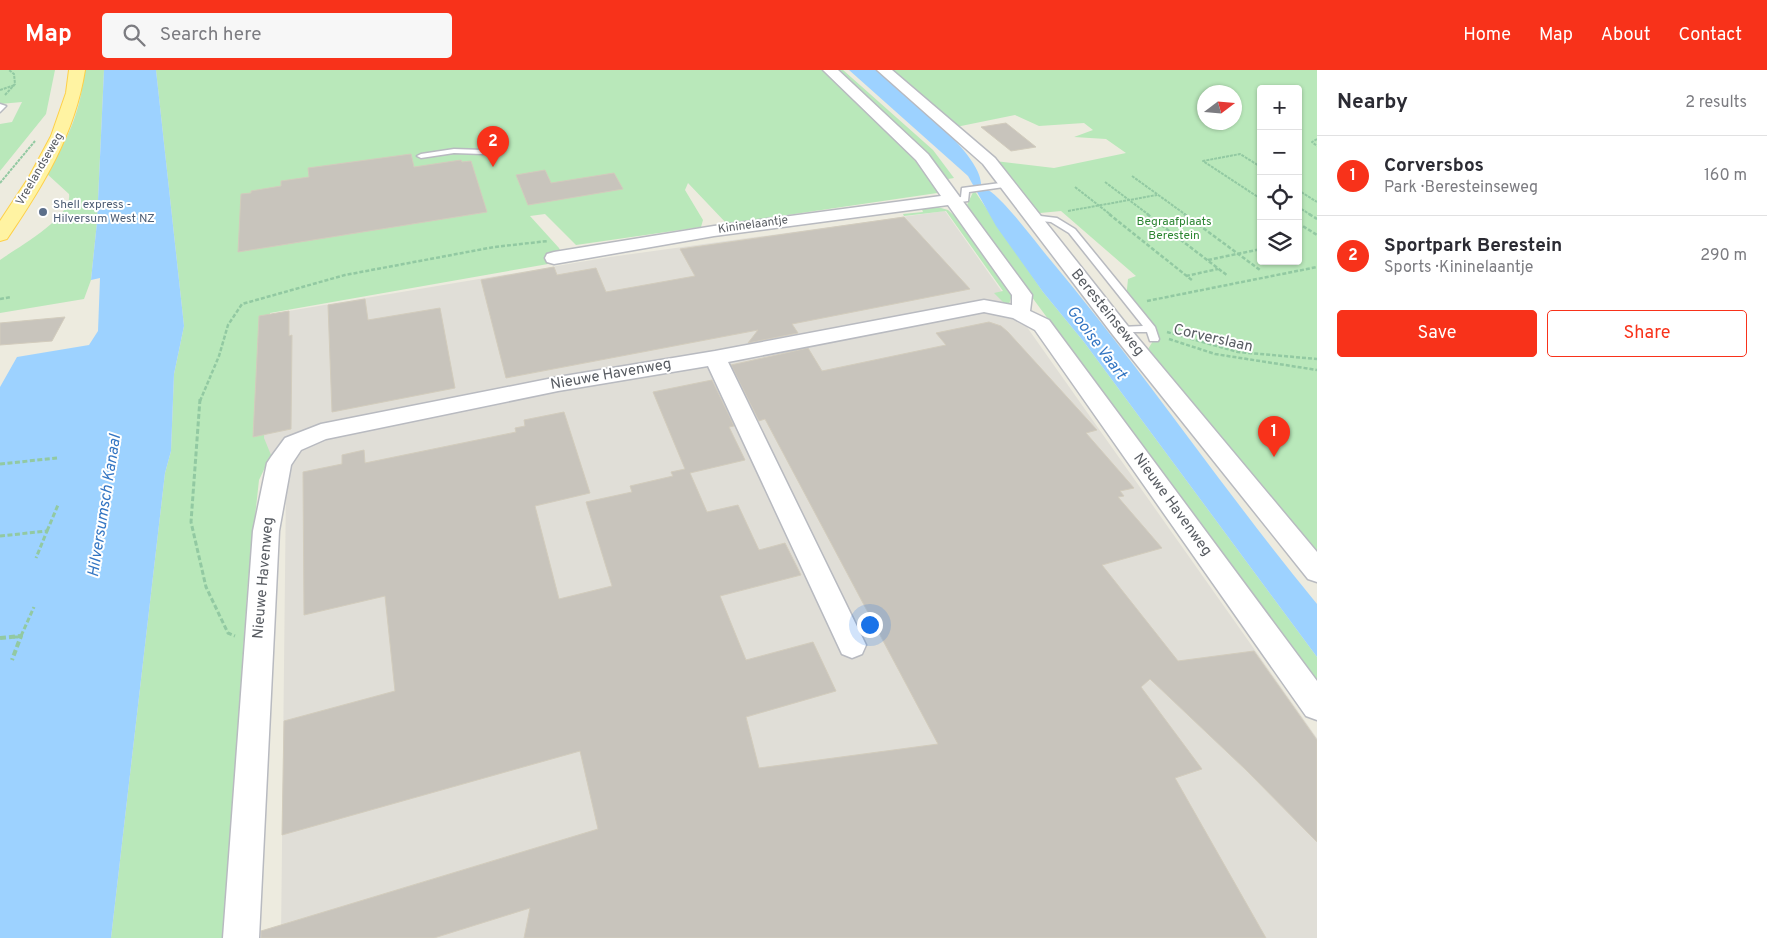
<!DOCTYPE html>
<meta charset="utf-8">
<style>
body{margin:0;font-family:Overpass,sans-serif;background:#f7f7f7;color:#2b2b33}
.controls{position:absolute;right:15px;top:15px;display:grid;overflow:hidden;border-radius:5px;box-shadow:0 1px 4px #0004}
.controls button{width:45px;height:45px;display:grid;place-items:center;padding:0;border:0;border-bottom:1px solid #e1e1e2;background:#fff;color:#2b2b33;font:25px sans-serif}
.compass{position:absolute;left:1197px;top:15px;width:45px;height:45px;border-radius:50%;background:#fff;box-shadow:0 1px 4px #0004;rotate:74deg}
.you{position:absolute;left:869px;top:554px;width:18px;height:18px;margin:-12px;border:4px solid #fff;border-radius:50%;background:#1a73e8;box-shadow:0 0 0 8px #1a73e833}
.badge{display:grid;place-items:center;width:32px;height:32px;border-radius:50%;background:#f8321a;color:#fff;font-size:16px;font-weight:700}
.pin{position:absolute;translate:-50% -41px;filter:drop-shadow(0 1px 2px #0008)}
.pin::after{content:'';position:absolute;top:26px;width:18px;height:15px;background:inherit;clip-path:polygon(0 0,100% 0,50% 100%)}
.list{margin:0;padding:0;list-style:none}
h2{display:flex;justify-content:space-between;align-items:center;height:65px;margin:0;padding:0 20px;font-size:21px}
h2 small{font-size:16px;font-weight:400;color:#7c7c81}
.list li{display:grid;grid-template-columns:32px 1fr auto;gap:15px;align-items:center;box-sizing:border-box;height:80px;padding:0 20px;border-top:1px solid #e1e1e2}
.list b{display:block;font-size:19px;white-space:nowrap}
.list p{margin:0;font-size:16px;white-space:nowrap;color:#7c7c81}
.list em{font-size:16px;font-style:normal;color:#7c7c81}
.actions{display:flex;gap:10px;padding:15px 20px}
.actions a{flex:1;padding:11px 0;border:1px solid #f8321a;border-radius:5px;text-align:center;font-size:18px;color:#f8321a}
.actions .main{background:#f8321a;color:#fff}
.icon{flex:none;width:28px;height:28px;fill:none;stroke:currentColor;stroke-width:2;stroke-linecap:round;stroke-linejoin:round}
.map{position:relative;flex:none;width:1317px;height:868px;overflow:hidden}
header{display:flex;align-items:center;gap:30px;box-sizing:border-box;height:70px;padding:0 25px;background:#f8321a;color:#fff}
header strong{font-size:24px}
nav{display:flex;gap:28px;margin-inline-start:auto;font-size:18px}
.search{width:350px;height:45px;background:#f7f7f7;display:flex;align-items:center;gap:12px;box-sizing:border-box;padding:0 18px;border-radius:5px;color:#7c7c81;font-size:19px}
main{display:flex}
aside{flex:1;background:#fff}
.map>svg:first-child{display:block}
.industrial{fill:#e0ded7}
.green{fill:#b9e8ba;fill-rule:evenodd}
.water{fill:#9dd2ff}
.building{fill:#c8c4bc;stroke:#d2ccbd}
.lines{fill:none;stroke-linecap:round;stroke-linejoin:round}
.service-casing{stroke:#b8bac0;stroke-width:3}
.minor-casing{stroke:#b8bac0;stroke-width:3}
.primary-casing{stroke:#fed048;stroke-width:2}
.path-far3{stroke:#92c9a2;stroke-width:2;stroke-dasharray:3 1;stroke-linecap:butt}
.path-far2{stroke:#92c9a2;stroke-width:2.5;stroke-dasharray:4 2;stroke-linecap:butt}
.path-far1{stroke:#92c9a2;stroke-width:3;stroke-dasharray:5 2.5;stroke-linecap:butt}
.path{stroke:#92c9a2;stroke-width:4;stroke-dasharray:6 3;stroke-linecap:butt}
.service{fill:#fff;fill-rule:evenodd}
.minor{fill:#fff;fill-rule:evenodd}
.primary{fill:#fff3a2;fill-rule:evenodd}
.service-dot{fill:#5c6f8a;stroke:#fff;stroke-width:2}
.labels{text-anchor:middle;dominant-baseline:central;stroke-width:4;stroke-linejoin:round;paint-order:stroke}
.far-street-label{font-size:12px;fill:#585c62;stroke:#fff}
.far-service-label{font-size:12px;fill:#4e5e75;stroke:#fff;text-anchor:start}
.far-park-label{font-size:12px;fill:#2d8633;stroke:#fff}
.street-label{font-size:15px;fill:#585c62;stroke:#fff}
.water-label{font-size:16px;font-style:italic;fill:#3476c3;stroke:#fff}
</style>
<header>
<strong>Map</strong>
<div class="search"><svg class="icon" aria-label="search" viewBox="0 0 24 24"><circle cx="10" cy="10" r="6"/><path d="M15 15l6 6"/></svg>Search here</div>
<nav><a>Home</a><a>Map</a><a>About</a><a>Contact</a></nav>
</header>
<main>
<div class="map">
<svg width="1317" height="868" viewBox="0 0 1317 868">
<rect width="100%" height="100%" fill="#edebdf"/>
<polygon class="industrial" points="945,141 1317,668 1317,868 281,868 286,416 253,367 259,246 610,187"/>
<g class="green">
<polygon points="0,0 55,0 46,44 0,101 0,54 12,52 22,32 0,34"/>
<path d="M84 0H104L97 152 91 210 84 229 0 243V190C18 177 73 147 69 124L46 103C68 71 82 38 84 0Z"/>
<polygon points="156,0 823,0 906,81 944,122 727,154 688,113 685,120 703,150 701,157 576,175 545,144 530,146 559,178 565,191 270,243 264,368 271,385 259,410 248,512 223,868 111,868 165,403 171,381 174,304 184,256"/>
<polygon points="837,0 843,0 933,80 954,108 948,109 922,77"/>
<path d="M890 0H1317V491L1145 284 1156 266 1126 229 1128 209 1136 206 1061 141 1040 143 1030 139 1027 128 995 91 1054 98 1126 83 1106 69 1074 67 1093 60 1084 53 1039 56 1015 45 956 57ZM1261 19H1298V191H1261ZM1204 22H1234V52H1204Z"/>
<polygon points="974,120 1043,222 1084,272 1317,587 1317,614 1009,196 977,156 967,135"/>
<polygon points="934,136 948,140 959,150 1012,225 1009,234 1004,233 994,223 1003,221 946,141 904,146 903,144 923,142 921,137"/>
</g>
<g class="water">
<polygon points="104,0 156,0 184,256 174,304 171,381 165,403 111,868 0,868 0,317 17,287 89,275 98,261 100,208 91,210 97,152"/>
<path d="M849 0H876C901 20 982 84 981 114L985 119C997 120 1038 175 1048 187 1142 299 1224 421 1317 534V587L1084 272 1043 222 996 156 968 106Z"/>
</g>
<g class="building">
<polygon points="1006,53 1036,77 1011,81 981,57"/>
<polygon points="411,84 414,97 461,90 462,92 471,91 487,142 238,182 241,124 251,123 251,121 281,116 281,111 309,107 308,98"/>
<polygon points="545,100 551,113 614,103 623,119 528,135 516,105"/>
<polygon points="904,147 970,219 792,254 798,263 748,273 758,260 506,308 481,210 554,197 557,205 596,198 606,222 695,206 680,179"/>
<polygon points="365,229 368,250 440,238 455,318 332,342 328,235"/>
<polygon points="289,241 289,266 292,265 291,359 253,367 259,246"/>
<polygon points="65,247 52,271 0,275 0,253"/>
<polygon points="989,252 1001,256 1008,262 1097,360 1086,363 1134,418 1120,421 1124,426 1118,427 1162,478 1102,495 1178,591 1254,581 1317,670 1317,772 1246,700 1150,609 1141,617 1202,699 1175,708 1266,868 524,868 530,838 434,868 261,868 261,861 598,759 580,681 282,765 284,651 395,621 385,526 304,545 303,402 342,394 342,385 364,380 365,393 516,362 515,358 525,356 524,350 564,342 590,423 535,436 559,529 612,516 586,432 632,422 630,416 673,406 671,402 685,399 653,322 712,310 734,356 729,357 745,390 690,403 707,442 738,435 759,480 785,473 801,505 720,526 746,590 813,572 836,621 746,647 759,698 938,674 765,349 759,351 731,295 808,278 822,301 946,275 936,263"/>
</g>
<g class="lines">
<defs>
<g id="service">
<polygon points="0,34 6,36 0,42"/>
<polygon points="454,79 483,80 487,82 483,84 454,83 421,88 417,86 421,84"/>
<polygon points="1008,112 1012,114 1011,116 969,122 968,131 953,133 949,130 961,127 962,118"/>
<polygon points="1032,145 1057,148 1075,159 1155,257 1159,269 1158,271 1150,271 1147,262 1116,262 1116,258 1120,257 1143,256 1069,163 1051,152 1029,150 1029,146"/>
</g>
<g id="minor">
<polygon points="823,0 838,0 928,84 1032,225 1030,241 1049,250 1317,611 1317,650 1306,646 1035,260 1013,248 984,242 728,292 866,575 862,584 852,588 842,584 708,296 558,321 326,369 301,380 291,395 279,461 259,868 223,868 253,461 267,393 271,387 285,368 321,354 558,307 715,281 984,230 1012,235 1012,225 948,135 714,166 554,194 547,192 545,188 547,184 554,182 714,156 941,126 916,90"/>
<polygon points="877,0 892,0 995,88 1127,255 1317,482 1317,512 1308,509 1113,265 983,94"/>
</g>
<path id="primary" d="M69 0H85C75 64 43 116 7 169L0 171V151L29 107 51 66 66 23Z"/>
</defs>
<use href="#service" class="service-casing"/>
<use href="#minor" class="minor-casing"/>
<use href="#primary" class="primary-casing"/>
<g class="path-far3">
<polyline points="0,20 15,15"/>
<polyline points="5,25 15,14 14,4 9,0"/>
<polyline points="1317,69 1312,72 1317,76"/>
<polyline points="1261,97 1240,84 1203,91 1261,129"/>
<polyline points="1132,106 1186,145"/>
<polyline points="1105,112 1149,145"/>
<polyline points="0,113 35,71"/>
<polyline points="1075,117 1111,145"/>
<polyline points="1298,120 1317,132"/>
<polyline points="1298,137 1311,145"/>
<polyline points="1068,141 1157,125"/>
</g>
<g class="path-far2">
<polyline points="1109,144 1193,211"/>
<polyline points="1147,144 1228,206"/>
<polyline points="1184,144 1260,200"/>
<polyline points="1309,144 1317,149"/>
<polyline points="1298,153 1317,165"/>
<polyline points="1208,190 1261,179"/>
<polyline points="1186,206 1218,199"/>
<polyline points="0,229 11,227"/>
<polyline points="1147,231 1317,197"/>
<polyline points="1167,262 1238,282 1317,289"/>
<polyline points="1169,269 1215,284 1317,300"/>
<polyline points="200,331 219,286 228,255 242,234 345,205 494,177 548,171"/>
</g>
<g class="path-far1">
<polyline points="200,329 191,452 206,517 228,563 235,566"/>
<polyline points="0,394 57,388"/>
<polyline points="47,461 58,435"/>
<polyline points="0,466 47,461 36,488"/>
<polyline points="21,566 34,537"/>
<polyline points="13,567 21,567"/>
</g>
<polyline class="path" points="0,568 21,566 12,590"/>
<use href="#service" class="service"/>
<use href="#minor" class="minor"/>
<use href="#primary" class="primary"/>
</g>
<circle class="service-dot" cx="43" cy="142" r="5"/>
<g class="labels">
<g class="far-street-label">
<text transform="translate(40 99) rotate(-60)">Vreelandseweg</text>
<text transform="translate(753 155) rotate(-8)">Kininelaantje</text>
</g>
<g class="far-service-label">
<text x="53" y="135">Shell express -<tspan x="53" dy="14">Hilversum West NZ</tspan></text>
</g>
<g class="far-park-label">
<text x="1174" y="152">Begraafplaats<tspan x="1174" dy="14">Berestein</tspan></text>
</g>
<g class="street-label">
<text transform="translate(1107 243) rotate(51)">Beresteinseweg</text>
<text transform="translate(1213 269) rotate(13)">Corverslaan</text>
<text transform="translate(611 305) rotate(-10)">Nieuwe Havenweg</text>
<text transform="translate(1172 435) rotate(54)">Nieuwe Havenweg</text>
<text transform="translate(264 508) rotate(-85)">Nieuwe Havenweg</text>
</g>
<g class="water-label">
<text transform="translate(1096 273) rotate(53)">Gooise Vaart</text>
<text transform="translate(105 436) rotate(-81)">Hilversumsch Kanaal</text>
</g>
</g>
</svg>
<div class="controls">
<button>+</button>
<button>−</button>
<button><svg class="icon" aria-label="locate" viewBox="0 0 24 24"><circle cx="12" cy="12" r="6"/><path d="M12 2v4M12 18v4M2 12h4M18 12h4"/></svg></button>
<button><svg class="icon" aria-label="layers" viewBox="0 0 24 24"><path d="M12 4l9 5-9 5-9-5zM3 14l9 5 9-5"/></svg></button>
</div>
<svg class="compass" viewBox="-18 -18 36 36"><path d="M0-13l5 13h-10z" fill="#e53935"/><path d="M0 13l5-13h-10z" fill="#7c7c81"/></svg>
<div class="you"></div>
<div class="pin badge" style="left:1274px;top:387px">1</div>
<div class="pin badge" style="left:493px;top:97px">2</div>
</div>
<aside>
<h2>Nearby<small>2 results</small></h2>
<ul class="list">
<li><span class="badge">1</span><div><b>Corversbos</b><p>Park · Beresteinseweg</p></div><em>160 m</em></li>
<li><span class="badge">2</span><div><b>Sportpark Berestein</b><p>Sports · Kininelaantje</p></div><em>290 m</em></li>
</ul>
<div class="actions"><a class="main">Save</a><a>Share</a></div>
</aside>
</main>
